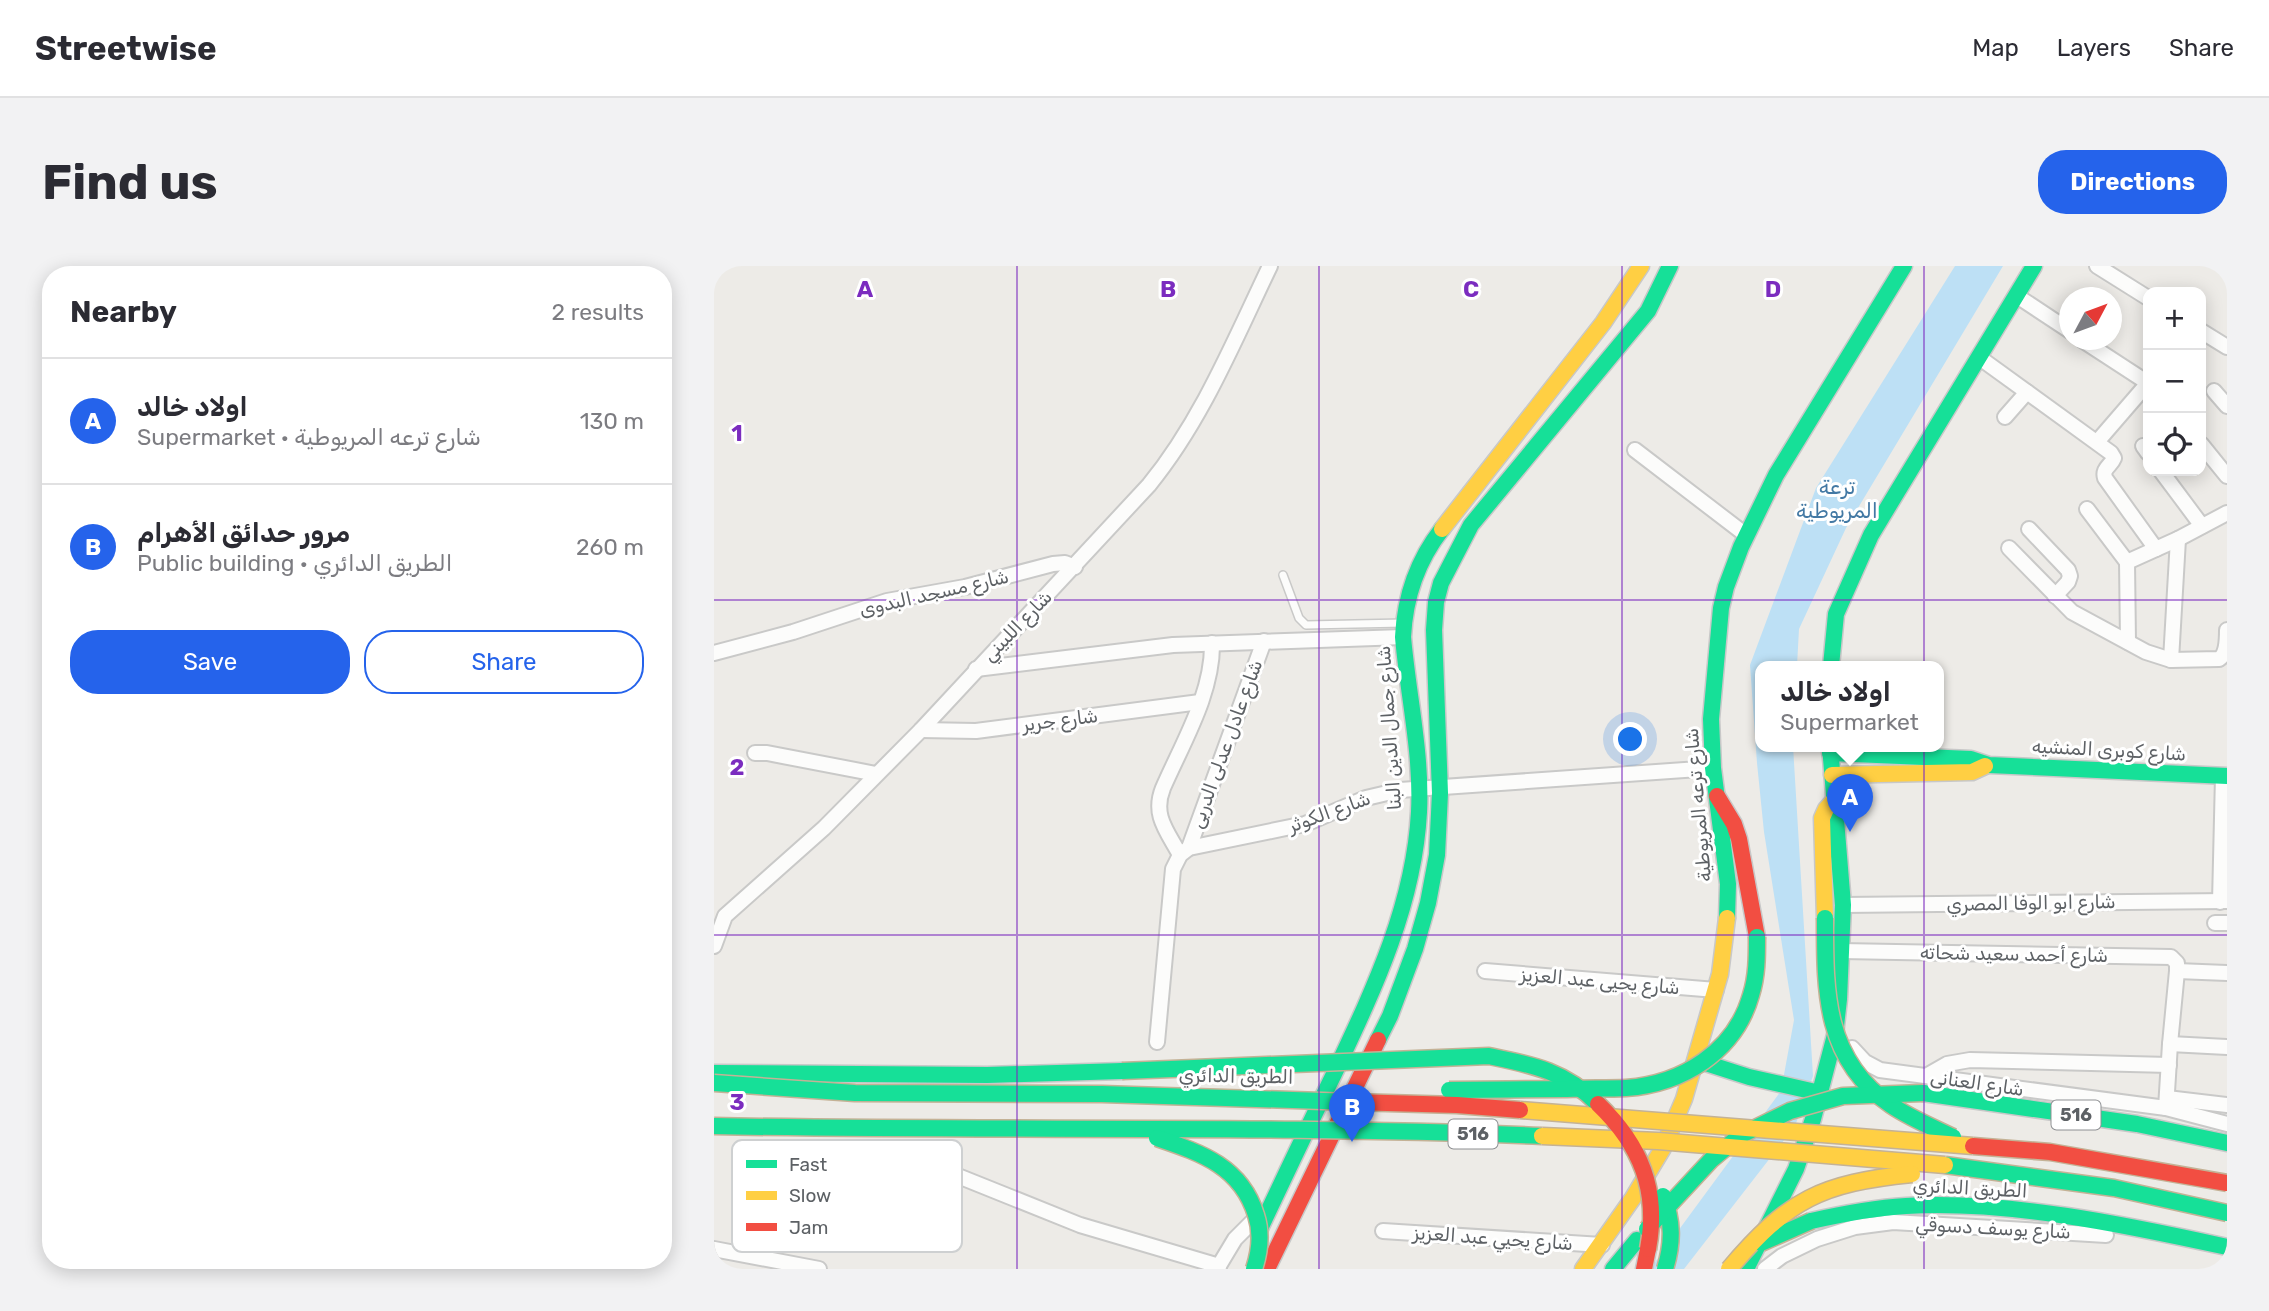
<!DOCTYPE html>
<meta charset="utf-8">
<style>
body{margin:0;font-family:Rubik,"Noto Naskh Arabic",sans-serif;background:#f2f2f3;color:#2b2b33}
.controls{position:absolute;right:21px;top:21px;display:grid;overflow:hidden;border-radius:14px;box-shadow:0 4px 18px #0003}
.controls button{width:63px;height:63px;display:grid;place-items:center;padding:0;border:0;border-bottom:2px solid #e1e1e2;background:#fff;color:#2b2b33;font:35px sans-serif}
.compass{position:absolute;left:1345px;top:21px;width:63px;height:63px;border-radius:50%;background:#fff;box-shadow:0 4px 18px #0003;rotate:49deg}
.you{position:absolute;left:917px;top:474px;width:24px;height:24px;margin:-18px;border:5px solid #fff;border-radius:50%;background:#1a73e8;box-shadow:0 0 0 10px #1a73e833}
.badge{display:grid;place-items:center;width:46px;height:46px;border-radius:50%;background:#2563eb;color:#fff;font-size:23px;font-weight:700}
.pin{position:absolute;translate:-50% -58px;filter:drop-shadow(0 2px 4px #0008)}
.pin::after{content:'';position:absolute;top:37px;width:24px;height:21px;background:inherit;clip-path:polygon(0 0,100% 0,50% 100%)}
.popup{position:absolute;left:1041px;top:395px;width:189px;height:91px;box-sizing:border-box;display:grid;place-content:center;border-radius:14px;background:#fff;filter:drop-shadow(0 2px 5px #0005);font-size:23px;white-space:nowrap;color:#7c7c81}
.popup b{font-size:26px;color:#2b2b33}
.popup::after{content:'';position:absolute;left:50%;top:100%;margin-left:-14px;border:14px solid transparent;border-top-color:#fff}
.list{margin:0;padding:0;list-style:none}
h2{display:flex;justify-content:space-between;align-items:center;height:91px;margin:0;padding:0 28px;font-size:30px}
h2 small{font-size:23px;font-weight:400;color:#7c7c81}
.list li{display:grid;grid-template-columns:46px 1fr auto;gap:21px;align-items:center;box-sizing:border-box;height:126px;padding:0 28px;border-top:2px solid #e1e1e2}
.list b{display:block;font-size:26px;white-space:nowrap}
.list p{margin:0;font-size:23px;white-space:nowrap;color:#7c7c81}
.list em{font-size:23px;font-style:normal;color:#7c7c81}
.actions{display:flex;gap:14px;padding:21px 28px}
.actions a{flex:1;padding:16px 0;border:2px solid #2563eb;border-radius:28px;text-align:center;font-size:24px;color:#2563eb}
.actions .main{background:#2563eb;color:#fff}
.icon{flex:none;width:38px;height:38px;fill:none;stroke:currentColor;stroke-width:2;stroke-linecap:round;stroke-linejoin:round}
.map{position:relative;flex:none;width:1513px;height:1003px;overflow:hidden;border-radius:28px}
header{display:flex;align-items:center;gap:42px;box-sizing:border-box;height:98px;padding:0 35px;background:#fff;border-bottom:2px solid #e1e1e2}
header strong{font-size:33px}
nav{display:flex;gap:38px;margin-inline-start:auto;font-size:24px}
.intro{display:flex;align-items:center;justify-content:space-between;box-sizing:border-box;height:168px;padding:0 42px}
h1{margin:0;font-size:49px}
.button{padding:18px 32px;border-radius:28px;background:#2563eb;color:#fff;font-size:24px;font-weight:700}
main{display:flex;gap:42px;padding:0 42px}
aside{flex:1;background:#fff;border-radius:28px;box-shadow:0 4px 18px #0003}
.map>svg:first-child{display:block}
.water{fill:#bde0f5}
.lines{fill:none;stroke-linecap:round;stroke-linejoin:round}
.lane-casing{stroke:#c9c9c8;stroke-width:10}
.street-casing{stroke:#c9c9c8;stroke-width:18}
.fast-casing{stroke:#c8c8c8;stroke-width:19}
.slow-casing{stroke:#c8c8c8;stroke-width:19}
.jam-casing{stroke:#c8c8c8;stroke-width:19}
.lane{stroke:#fcfcfb;stroke-width:7}
.street{stroke:#fcfcfb;stroke-width:14}
.fast{stroke:#16e098;stroke-width:16}
.slow{stroke:#ffcf43;stroke-width:16}
.jam{stroke:#f24e42;stroke-width:16}
.fast-bridge-casing{stroke:#c4b296;stroke-width:19;stroke-linecap:butt}
.slow-bridge-casing{stroke:#c4b296;stroke-width:19;stroke-linecap:butt}
.jam-bridge-casing{stroke:#c4b296;stroke-width:19;stroke-linecap:butt}
.fast-bridge{stroke:#16e098;stroke-width:16}
.slow-bridge{stroke:#ffcf43;stroke-width:16}
.jam-bridge{stroke:#f24e42;stroke-width:16}
.grid{fill:none;stroke:#7b2cbf;stroke-width:2;stroke-opacity:0.55}
.labels{text-anchor:middle;dominant-baseline:central;stroke-width:6;stroke-linejoin:round;paint-order:stroke}
.shield{fill:#fff;stroke:#8e9093;stroke-width:2}
.shield-label{font-size:18px;font-weight:bold;fill:#5d6165}
.street-label{font-size:19px;fill:#5d6165;stroke:#fff}
.water-label{font-size:21px;font-style:italic;fill:#4379a4;stroke:#fff}
.key{fill:#fff;stroke:#ced0d1;stroke-width:2}
.key-label{font-size:19px;fill:#5d6165}
.grid-label{font-size:23px;text-anchor:middle;font-weight:bold;fill:#7b2cbf;stroke:#fff;stroke-width:6;stroke-linejoin:round;paint-order:stroke}
</style>
<header>
<strong>Streetwise</strong>
<nav><a>Map</a><a>Layers</a><a>Share</a></nav>
</header>
<div class="intro"><h1>Find us</h1><a class="button">Directions</a></div>
<main>
<aside>
<h2>Nearby<small>2 results</small></h2>
<ul class="list">
<li><span class="badge">A</span><div><b>اولاد خالد</b><p>Supermarket · شارع ترعه المريوطية</p></div><em>130 m</em></li>
<li><span class="badge">B</span><div><b>مرور حدائق الأهرام</b><p>Public building · الطريق الدائري</p></div><em>260 m</em></li>
</ul>
<div class="actions"><a class="main">Save</a><a>Share</a></div>
</aside>
<div class="map">
<svg width="1513" height="1003" viewBox="0 0 1513 1003">
<rect width="100%" height="100%" fill="#edebe7"/>
<polygon class="water" points="1241,0 1289,0 1132,262 1085,363 1083,400 1047,400 1047,480 1079,480 1099,810 1081,860 970,1003 936,1003 1067,825 1080,754 1050,566 1043,497 1036,399 1102,222"/>
<g class="lines">
<defs>
<g id="lane">
<polyline points="569,309 585,352 592,359 690,357"/>
<polyline points="217,978 229,904"/>
</g>
<g id="street">
<polyline points="1383,0 1434,32"/>
<polyline points="1303,30 1356,65"/>
<polyline points="1487,65 1513,81"/>
<polyline points="1368,74 1434,117"/>
<path d="M1266 92 1397 187 1400 192C1397 200 1388 202 1391 212L1442 283"/>
<polyline points="1500,125 1513,140"/>
<polyline points="1291,151 1313,126"/>
<polyline points="1383,176 1434,117"/>
<polyline points="1487,178 1513,210"/>
<polyline points="1429,180 1434,187"/>
<polyline points="921,184 1032,269"/>
<polyline points="1447,205 1488,260"/>
<polyline points="1373,243 1413,296 1414,376"/>
<polyline points="1315,263 1354,304 1356,310 1354,316 1341,330"/>
<path d="M1295 282 1358 346 1432 386 1457 394 1505 393C1513 388 1513 374 1513 364"/>
<polyline points="1413,296 1464,273 1513,247"/>
<polyline points="0,387 79,366 173,335 251,321 339,298 351,297 361,301"/>
<polyline points="1457,394 1464,273"/>
<polyline points="262,403 459,379 689,371"/>
<polyline points="207,464 262,465 486,436"/>
<polyline points="41,487 53,487 162,508"/>
<polyline points="475,582 550,375"/>
<path d="M466 589C453 565 438 549 449 522 469 476 499 427 498 377"/>
<polyline points="1506,636 1509,510"/>
<polyline points="1129,639 1513,635"/>
<polyline points="1501,657 1513,657"/>
<path d="M0 680 11 650 110 562 207 464 435 219C488 154 520 75 556 0"/>
<polyline points="1127,685 1457,691 1463,697 1463,705 1456,778 1452,842"/>
<polyline points="771,705 1002,724"/>
<polyline points="1463,705 1513,707"/>
<polyline points="443,776 459,603 466,589 475,582 591,558 652,532 686,524 999,502"/>
<polyline points="1456,778 1513,781"/>
<polyline points="1138,782 1151,796 1166,804 1452,842 1513,858"/>
<polyline points="1212,810 1233,798 1256,794 1455,799"/>
<polyline points="1453,832 1513,839"/>
<polyline points="229,904 366,959 505,1000"/>
<polyline points="669,965 888,979"/>
<polyline points="0,983 105,1003"/>
<polyline points="503,1003 521,973 545,949"/>
<polyline points="1051,1003 1068,990 1103,973 1141,961 1179,956 1392,969"/>
</g>
<g id="fast">
<polyline points="1117,400 1122,348 1157,269 1320,0"/>
<polyline points="1116,487 1257,493 1275,499 1513,510"/>
<polyline points="1013,652 1014,618 999,502 997,453 1007,342 1012,321 1027,281 1062,209 1190,0"/>
<polyline points="664,774 676,750 701,683 714,637 723,589 726,527 720,364 722,336 727,317 757,259 934,45 956,0"/>
<polyline points="982,794 1035,811 1106,827"/>
<polyline points="0,807 273,809 408,805"/>
<polyline points="1209,827 1423,858 1513,877"/>
<path d="M1097 955C1128 948 1159 942 1192 940 1293 934 1413 959 1513 981"/>
<path d="M544 967C569 914 594 861 620 808 659 725 700 640 705 546 708 488 694 429 689 371 691 330 703 295 728 263"/>
<polyline points="899,1003 923,974"/>
<polyline points="1032,1003 1082,903 1099,853 1121,769 1125,733 1129,639 1116,480"/>
</g>
<g id="slow">
<polyline points="728,263 889,57 927,0"/>
<polyline points="1118,509 1258,506 1271,500"/>
<polyline points="1111,652 1108,552 1112,543 1121,533"/>
<polyline points="869,1003 919,932 949,882 970,833 1006,708 1013,652"/>
</g>
<g id="jam">
<polyline points="1003,530 1020,558 1025,573 1043,671"/>
<polyline points="553,1003 664,774"/>
<polyline points="930,1003 934,983"/>
</g>
</defs>
<use href="#lane" class="lane-casing"/>
<use href="#street" class="street-casing"/>
<use href="#fast" class="fast-casing"/>
<use href="#slow" class="slow-casing"/>
<use href="#jam" class="jam-casing"/>
<use href="#lane" class="lane"/>
<use href="#street" class="street"/>
<use href="#fast" class="fast"/>
<use href="#slow" class="slow"/>
<use href="#jam" class="jam"/>
<defs>
<g id="fast-bridge">
<path d="M1111 652C1111 725 1110 794 1177 839 1196 852 1218 861 1239 871"/>
<path d="M408 805 775 790C819 799 851 805 884 838"/>
<polyline points="0,817 141,827 388,828 639,836"/>
<path d="M735 824C774 824 814 823 853 823 873 822 893 823 912 822 968 818 1021 786 1037 729 1043 710 1043 691 1043 671"/>
<path d="M0 860C276 866 552 858 828 870"/>
<path d="M443 872C487 887 527 900 542 949 548 967 546 985 540 1003"/>
<polyline points="1231,899 1400,922 1513,947"/>
<path d="M949 930C959 955 959 977 951 1003"/>
<polyline points="933,963 997,894 1027,869 1076,845 1129,830 1209,827"/>
<polyline points="1047,977 1097,955"/>
</g>
<g id="slow-bridge">
<polyline points="806,844 1259,880"/>
<polyline points="828,870 944,875 1231,899"/>
<path d="M1015 1003C1074 933 1108 917 1198 908"/>
</g>
<g id="jam-bridge">
<polyline points="639,836 743,839 806,844"/>
<path d="M884 838C927 879 945 925 934 983"/>
<polyline points="1259,880 1336,886 1513,917"/>
</g>
</defs>
<use href="#fast-bridge" class="fast-bridge-casing"/>
<use href="#slow-bridge" class="slow-bridge-casing"/>
<use href="#jam-bridge" class="jam-bridge-casing"/>
<use href="#fast-bridge" class="fast-bridge"/>
<use href="#slow-bridge" class="slow-bridge"/>
<use href="#jam-bridge" class="jam-bridge"/>
</g>
<path class="grid" d="M303 0V1003M605 0V1003M908 0V1003M1210 0V1003M0 334H1513M0 669H1513"/>
<g class="labels">
<g class="shield">
<rect x="1337.5" y="834.5" width="49" height="29" rx="5"/>
<rect x="734.5" y="853.5" width="49" height="29" rx="5"/>
</g>
<g class="shield-label">
<text x="1362" y="849">516</text>
<text x="759" y="868">516</text>
</g>
<g class="street-label">
<text transform="translate(220 327) rotate(-13)">شارع مسجد البدوى</text>
<text transform="translate(303 360) rotate(-46)">شارع اللبيني</text>
<text transform="translate(346 454) rotate(-7)">شارع جرير</text>
<text transform="translate(675 462) rotate(-94)">شارع جمال الدين البنا</text>
<text transform="translate(512 478) rotate(-70)">شارع عادل عدلى الدربى</text>
<text transform="translate(1395 484) rotate(3)">شارع كوبرى المنشيه</text>
<text transform="translate(984 539) rotate(-95)">شارع ترعه المريوطية</text>
<text transform="translate(615 546) rotate(-20)">شارع الكوثر</text>
<text transform="translate(1317 637) rotate(-1)">شارع ابو الوفا المصري</text>
<text transform="translate(1300 688) rotate(1)">شارع أحمد سعيد شحاته</text>
<text transform="translate(886 715) rotate(5)">شارع يحيى عبد العزيز</text>
<text transform="translate(522 810) rotate(1)">الطريق الدائري</text>
<text transform="translate(1263 817) rotate(8)">شارع العنانى</text>
<text transform="translate(1256 922) rotate(3)">الطريق الدائري</text>
<text transform="translate(1279 962) rotate(3)">شارع يوسف دسوقي</text>
<text transform="translate(779 972) rotate(4)">شارع يحيي عبد العزيز</text>
</g>
<g class="water-label">
<text x="1123" y="220">ترعة<tspan x="1123" dy="24">المريوطية</tspan></text>
</g>
</g>
<rect x="18" y="874" width="230" height="112" rx="10" class="key"/>
<rect x="32" y="894" width="31" height="8" fill="#16e098"/>
<rect x="32" y="925" width="31" height="9" fill="#ffcf43"/>
<rect x="32" y="957" width="31" height="8" fill="#f24e42"/>
<g class="key-label">
<text x="75" y="905">Fast</text>
<text x="75" y="936">Slow</text>
<text x="75" y="968">Jam</text>
</g>
<g class="grid-label">
<text x="151" y="31">A</text>
<text x="454" y="31">B</text>
<text x="757" y="31">C</text>
<text x="1059" y="31">D</text>
<text x="23" y="175">1</text>
<text x="23" y="509">2</text>
<text x="23" y="844">3</text>
</g>
</svg>
<div class="controls">
<button>+</button>
<button>−</button>
<button><svg class="icon" aria-label="locate" viewBox="0 0 24 24"><circle cx="12" cy="12" r="6"/><path d="M12 2v4M12 18v4M2 12h4M18 12h4"/></svg></button>
</div>
<svg class="compass" viewBox="-18 -18 36 36"><path d="M0-13l5 13h-10z" fill="#e53935"/><path d="M0 13l5-13h-10z" fill="#7c7c81"/></svg>
<div class="you"></div>
<div class="pin badge" style="left:1136px;top:566px">A</div>
<div class="popup"><b>اولاد خالد</b>Supermarket</div>
<div class="pin badge" style="left:638px;top:876px">B</div>
</div>
</main>
